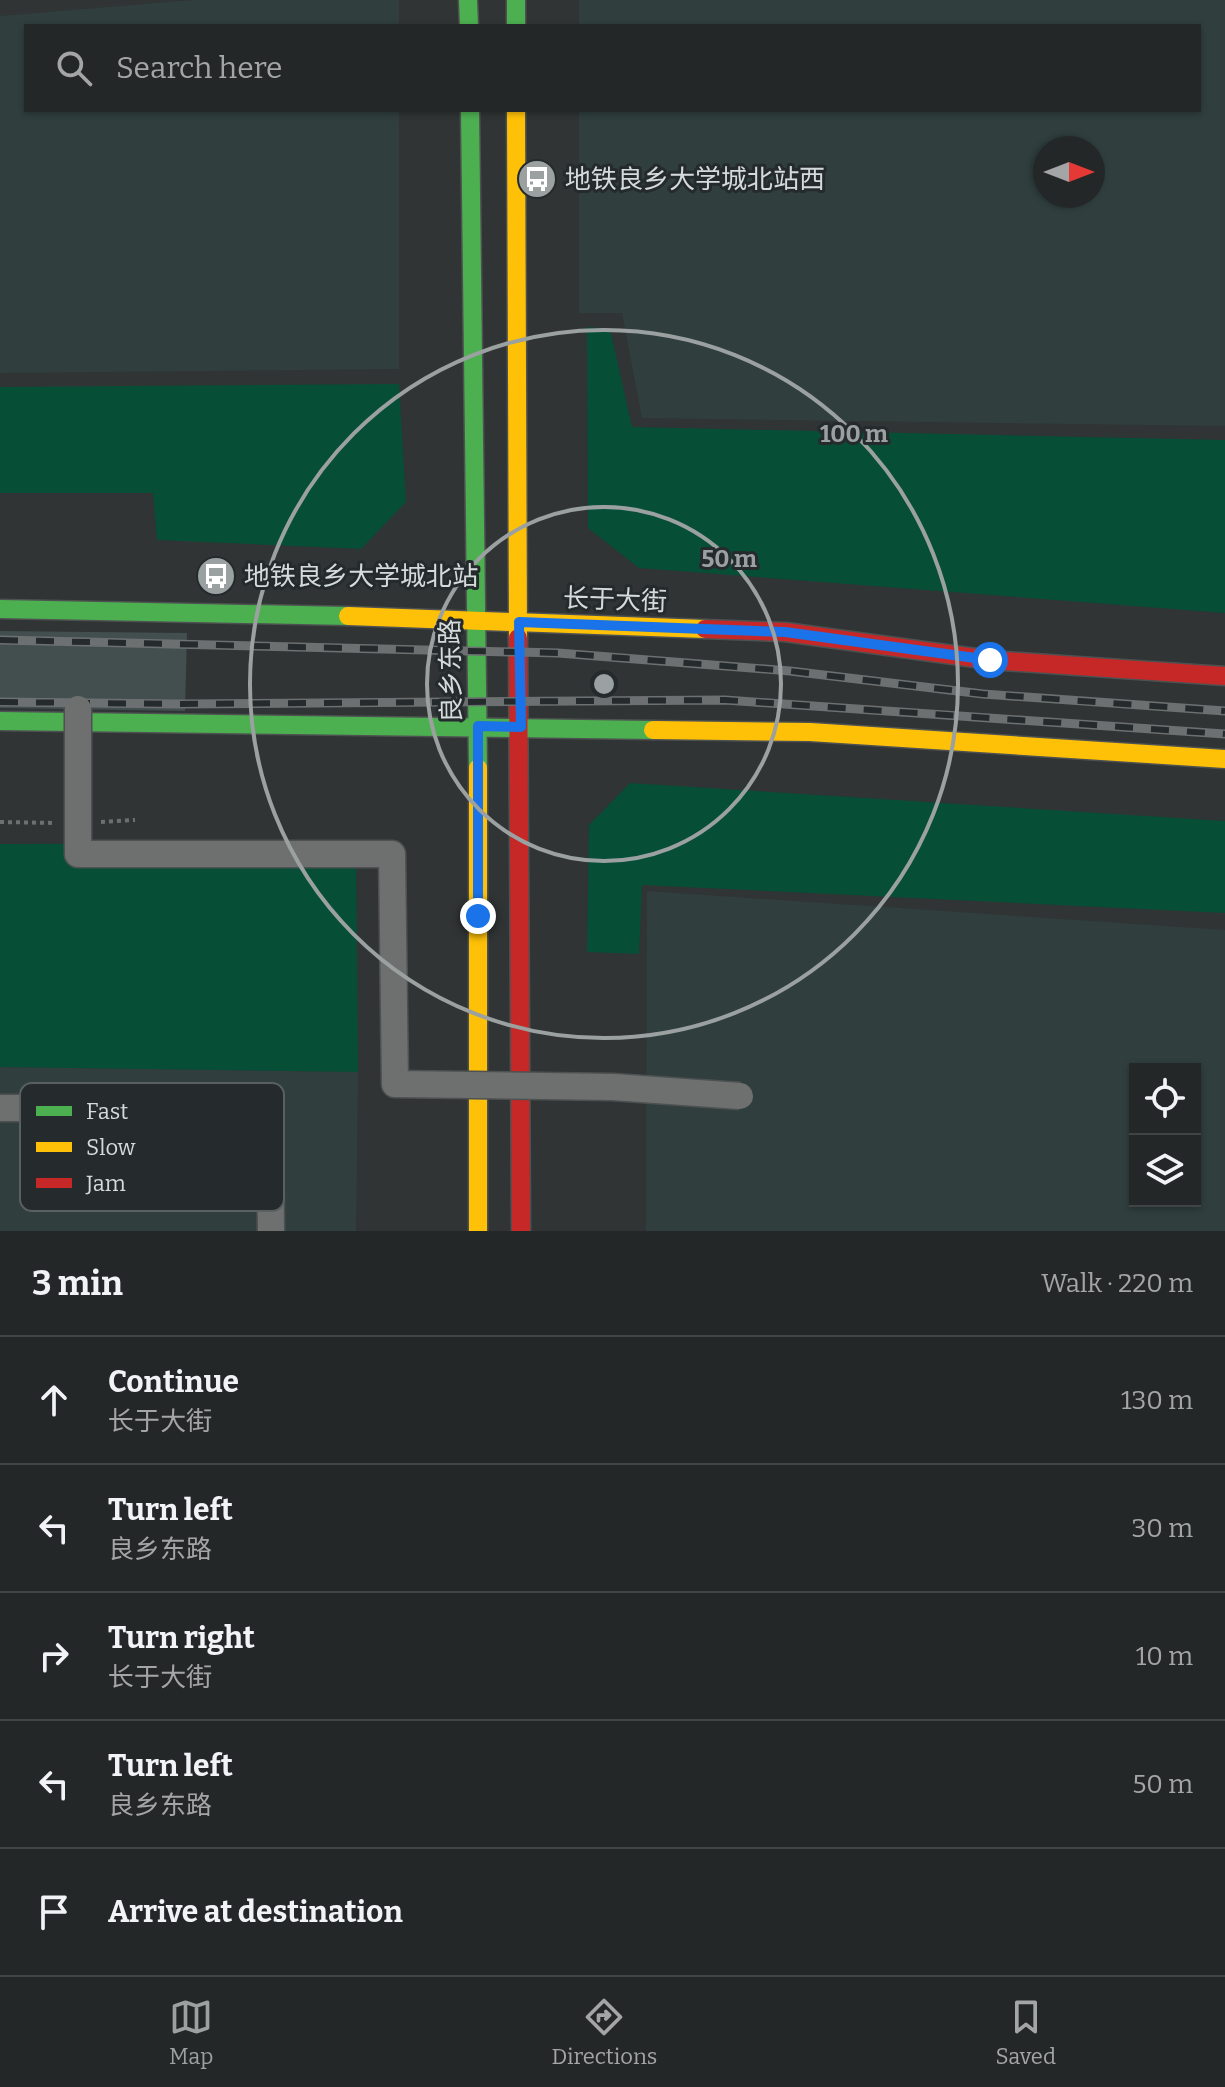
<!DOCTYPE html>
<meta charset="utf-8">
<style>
body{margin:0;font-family:Bitter,"Noto Sans SC",serif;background:#2c2f2f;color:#f1f3f6}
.controls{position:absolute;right:24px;bottom:24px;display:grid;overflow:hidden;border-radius:0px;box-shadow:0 2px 6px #0004}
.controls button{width:72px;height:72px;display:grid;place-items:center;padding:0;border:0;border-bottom:2px solid #414444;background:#242727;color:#f1f3f6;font:40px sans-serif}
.compass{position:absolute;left:1033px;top:136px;width:72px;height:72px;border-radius:50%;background:#242727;box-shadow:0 2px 6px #0004;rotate:90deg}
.stop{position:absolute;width:24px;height:24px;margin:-18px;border:6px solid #1a73e8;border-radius:50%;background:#fff}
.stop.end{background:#1a73e8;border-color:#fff;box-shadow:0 2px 8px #0008}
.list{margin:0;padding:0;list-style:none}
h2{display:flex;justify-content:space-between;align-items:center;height:104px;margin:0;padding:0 32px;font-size:34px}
h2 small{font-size:26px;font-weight:400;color:#a3a5a7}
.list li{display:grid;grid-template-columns:52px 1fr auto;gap:24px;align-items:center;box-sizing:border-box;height:128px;padding:0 32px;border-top:2px solid #414444}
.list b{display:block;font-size:30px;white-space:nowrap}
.list p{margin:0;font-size:26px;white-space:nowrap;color:#a3a5a7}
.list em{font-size:26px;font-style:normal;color:#a3a5a7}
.icon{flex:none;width:44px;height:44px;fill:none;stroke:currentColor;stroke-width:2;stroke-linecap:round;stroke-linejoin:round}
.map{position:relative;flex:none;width:1225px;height:1231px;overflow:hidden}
.search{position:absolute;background:#242727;box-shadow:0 2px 6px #0004;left:24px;right:24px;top:24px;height:88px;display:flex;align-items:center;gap:20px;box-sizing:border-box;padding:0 28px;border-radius:0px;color:#a3a5a7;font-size:30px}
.sheet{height:744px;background:#242727}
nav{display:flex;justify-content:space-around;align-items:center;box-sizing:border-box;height:112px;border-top:2px solid #414444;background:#242727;font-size:22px;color:#a3a5a7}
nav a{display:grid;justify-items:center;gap:4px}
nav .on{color:#9ba0a0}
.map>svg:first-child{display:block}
.built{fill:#303e3e;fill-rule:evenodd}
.green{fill:#074e37}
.building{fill:#424f4e}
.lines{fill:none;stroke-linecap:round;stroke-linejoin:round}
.street-casing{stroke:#4e5151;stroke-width:29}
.fast-casing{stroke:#4e5151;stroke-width:21}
.slow-casing{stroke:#4e5151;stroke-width:21}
.jam-casing{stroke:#4e5151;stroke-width:21}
.path{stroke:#6d7070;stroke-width:4;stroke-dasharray:4 4;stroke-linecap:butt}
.street{stroke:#6e7070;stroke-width:26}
.fast{stroke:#4caf50;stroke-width:18}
.slow{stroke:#ffc107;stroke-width:18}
.jam{stroke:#c62828;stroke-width:18}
.rail-casing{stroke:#6d7070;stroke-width:9}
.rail{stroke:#252b2c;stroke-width:6;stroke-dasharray:18;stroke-linecap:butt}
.street-bridge-casing{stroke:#4e5151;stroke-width:29;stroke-linecap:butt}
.street-bridge{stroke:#6e7070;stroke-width:26}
.route{stroke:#1a73e8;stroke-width:10}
.ring{fill:none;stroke:#9ba0a0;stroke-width:4}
.labels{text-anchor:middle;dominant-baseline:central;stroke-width:6;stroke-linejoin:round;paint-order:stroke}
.poi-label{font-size:26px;fill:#d5dada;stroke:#252b2c;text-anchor:start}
.street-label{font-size:26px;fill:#d5dada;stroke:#252b2c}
.key{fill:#252b2c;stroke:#5a6060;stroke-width:2}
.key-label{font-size:22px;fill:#d5dada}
.centre{fill:#9ba0a0;stroke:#252b2c;stroke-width:4}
.ring-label{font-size:24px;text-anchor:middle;font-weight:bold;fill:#9ba0a0;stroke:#252b2c;stroke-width:6;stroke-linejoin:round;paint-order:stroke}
</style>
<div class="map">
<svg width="1225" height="1231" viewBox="0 0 1225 1231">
<rect width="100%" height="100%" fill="#303434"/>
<g class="built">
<polygon points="192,0 399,0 399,26 26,26 26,110 399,110 399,369 0,373 0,16"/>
<path d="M579 0H1225V426L642 418 622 313H579V110H1199V26H579ZM1093 148V196H1045V148Z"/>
<path d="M647 891 1225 930V1231H646ZM1135 1069H1195V1201H1135Z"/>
<polygon points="0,1067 358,1072 356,1231 0,1231"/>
</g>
<g class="green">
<polygon points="587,327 610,329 632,427 1225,440 1225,613 639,568 588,528"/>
<polygon points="399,384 406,502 361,549 157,540 153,493 0,493 0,387"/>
<polygon points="630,783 1225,821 1225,913 642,885 639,954 587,952 589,825"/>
<polygon points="356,843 358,1072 0,1067 0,844"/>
</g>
<polygon class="building" points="0,631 187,633 185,711 0,708"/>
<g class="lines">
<defs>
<polyline id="street" points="0,1108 235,1108 260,1121 270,1139 271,1231"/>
<g id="fast">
<polyline points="468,0 469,26"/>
<polyline points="516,0 516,26"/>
<polyline points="470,110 478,768"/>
<polyline points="0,609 348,616"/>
<polyline points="0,721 653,730"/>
</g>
<g id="slow">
<polyline points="516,110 518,638"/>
<polyline points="348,616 705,629"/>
<polyline points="653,730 810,732 1225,759"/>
<polyline points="478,768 478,1231"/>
</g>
<g id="jam">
<polyline points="705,629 785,632 990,660 1225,676"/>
<polyline points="518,638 521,1231"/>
</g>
</defs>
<use href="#street" class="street-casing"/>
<use href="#fast" class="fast-casing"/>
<use href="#slow" class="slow-casing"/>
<use href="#jam" class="jam-casing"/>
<g class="path">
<polyline points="0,822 56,823"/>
<polyline points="101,822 135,820"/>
</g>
<use href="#street" class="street"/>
<use href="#fast" class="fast"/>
<use href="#slow" class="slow"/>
<use href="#jam" class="jam"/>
<defs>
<g id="rail">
<polyline points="0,640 558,653 790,671 983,694 1225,711"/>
<polyline points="0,702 179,704 725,700 1225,734"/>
</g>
</defs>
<use href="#rail" class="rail-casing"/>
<use href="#rail" class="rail"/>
<defs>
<polyline id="street-bridge" points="78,709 78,854 392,854 395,1084 613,1087 740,1096"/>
</defs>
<use href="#street-bridge" class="street-bridge-casing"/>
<use href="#street-bridge" class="street-bridge"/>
</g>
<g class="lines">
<polyline class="route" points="478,916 478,726 521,727 519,622 785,632 990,660"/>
</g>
<g class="ring">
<circle cx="604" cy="684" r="177"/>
<circle cx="604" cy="684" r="354"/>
</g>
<defs>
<symbol id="bus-disc" viewBox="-11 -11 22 22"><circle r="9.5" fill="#9ba0a0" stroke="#252b2c"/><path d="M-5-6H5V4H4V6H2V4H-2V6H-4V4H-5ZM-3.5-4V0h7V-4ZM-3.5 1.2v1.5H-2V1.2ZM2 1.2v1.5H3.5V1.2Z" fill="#fff"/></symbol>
</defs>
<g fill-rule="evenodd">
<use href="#bus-disc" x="515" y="157" width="44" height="44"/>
<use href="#bus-disc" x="194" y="554" width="44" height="44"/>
</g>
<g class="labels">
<g class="poi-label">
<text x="565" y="179">地铁良乡大学城北站西</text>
<text x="244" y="576">地铁良乡大学城北站</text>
</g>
<g class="street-label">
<text transform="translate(615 600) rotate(2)">长于大街</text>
<text transform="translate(451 671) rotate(-91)">良乡东路</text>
</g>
</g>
<rect x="20" y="1083" width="264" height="128" rx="12" class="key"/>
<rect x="36" y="1106" width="36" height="10" fill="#4caf50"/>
<rect x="36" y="1142" width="36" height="10" fill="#ffc107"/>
<rect x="36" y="1178" width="36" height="10" fill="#c62828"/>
<g class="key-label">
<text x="86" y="1119">Fast</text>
<text x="86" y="1155">Slow</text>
<text x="86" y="1191">Jam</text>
</g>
<circle cx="604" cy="684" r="12" class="centre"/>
<g class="ring-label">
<text x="854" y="442">100 m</text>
<text x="729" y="567">50 m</text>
</g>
</svg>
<div class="controls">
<button><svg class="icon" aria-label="locate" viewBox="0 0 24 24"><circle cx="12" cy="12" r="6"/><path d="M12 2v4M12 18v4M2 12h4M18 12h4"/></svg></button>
<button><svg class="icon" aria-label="layers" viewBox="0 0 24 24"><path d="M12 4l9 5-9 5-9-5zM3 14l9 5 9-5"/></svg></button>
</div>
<svg class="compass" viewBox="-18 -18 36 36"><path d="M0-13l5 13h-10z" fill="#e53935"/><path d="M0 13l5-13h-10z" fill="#a3a5a7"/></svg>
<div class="stop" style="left:990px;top:660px"></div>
<div class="stop end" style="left:478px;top:916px"></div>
<div class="search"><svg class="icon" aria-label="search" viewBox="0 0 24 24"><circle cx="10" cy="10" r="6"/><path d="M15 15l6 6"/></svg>Search here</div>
</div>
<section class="sheet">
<h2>3 min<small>Walk · 220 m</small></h2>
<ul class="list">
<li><svg class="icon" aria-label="ahead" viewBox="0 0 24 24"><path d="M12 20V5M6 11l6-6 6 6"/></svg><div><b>Continue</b><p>长于大街</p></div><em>130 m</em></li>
<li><svg class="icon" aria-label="left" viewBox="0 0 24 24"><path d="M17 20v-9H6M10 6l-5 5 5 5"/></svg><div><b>Turn left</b><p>良乡东路</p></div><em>30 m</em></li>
<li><svg class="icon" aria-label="right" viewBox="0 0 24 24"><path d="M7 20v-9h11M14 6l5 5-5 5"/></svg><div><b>Turn right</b><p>长于大街</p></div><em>10 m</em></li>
<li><svg class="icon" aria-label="left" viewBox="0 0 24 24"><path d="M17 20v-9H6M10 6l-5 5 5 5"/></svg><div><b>Turn left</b><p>良乡东路</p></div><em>50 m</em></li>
<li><svg class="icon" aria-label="arrive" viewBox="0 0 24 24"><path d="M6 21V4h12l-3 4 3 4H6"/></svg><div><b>Arrive at destination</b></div></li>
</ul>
</section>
<nav>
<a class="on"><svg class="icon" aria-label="map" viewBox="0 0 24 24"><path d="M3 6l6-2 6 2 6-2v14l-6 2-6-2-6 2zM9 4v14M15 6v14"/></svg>Map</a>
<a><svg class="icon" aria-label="directions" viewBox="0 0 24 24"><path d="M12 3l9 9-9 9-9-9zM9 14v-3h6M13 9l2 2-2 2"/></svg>Directions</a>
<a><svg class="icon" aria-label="saved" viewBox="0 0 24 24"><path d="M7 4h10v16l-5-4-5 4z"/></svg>Saved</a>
</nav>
